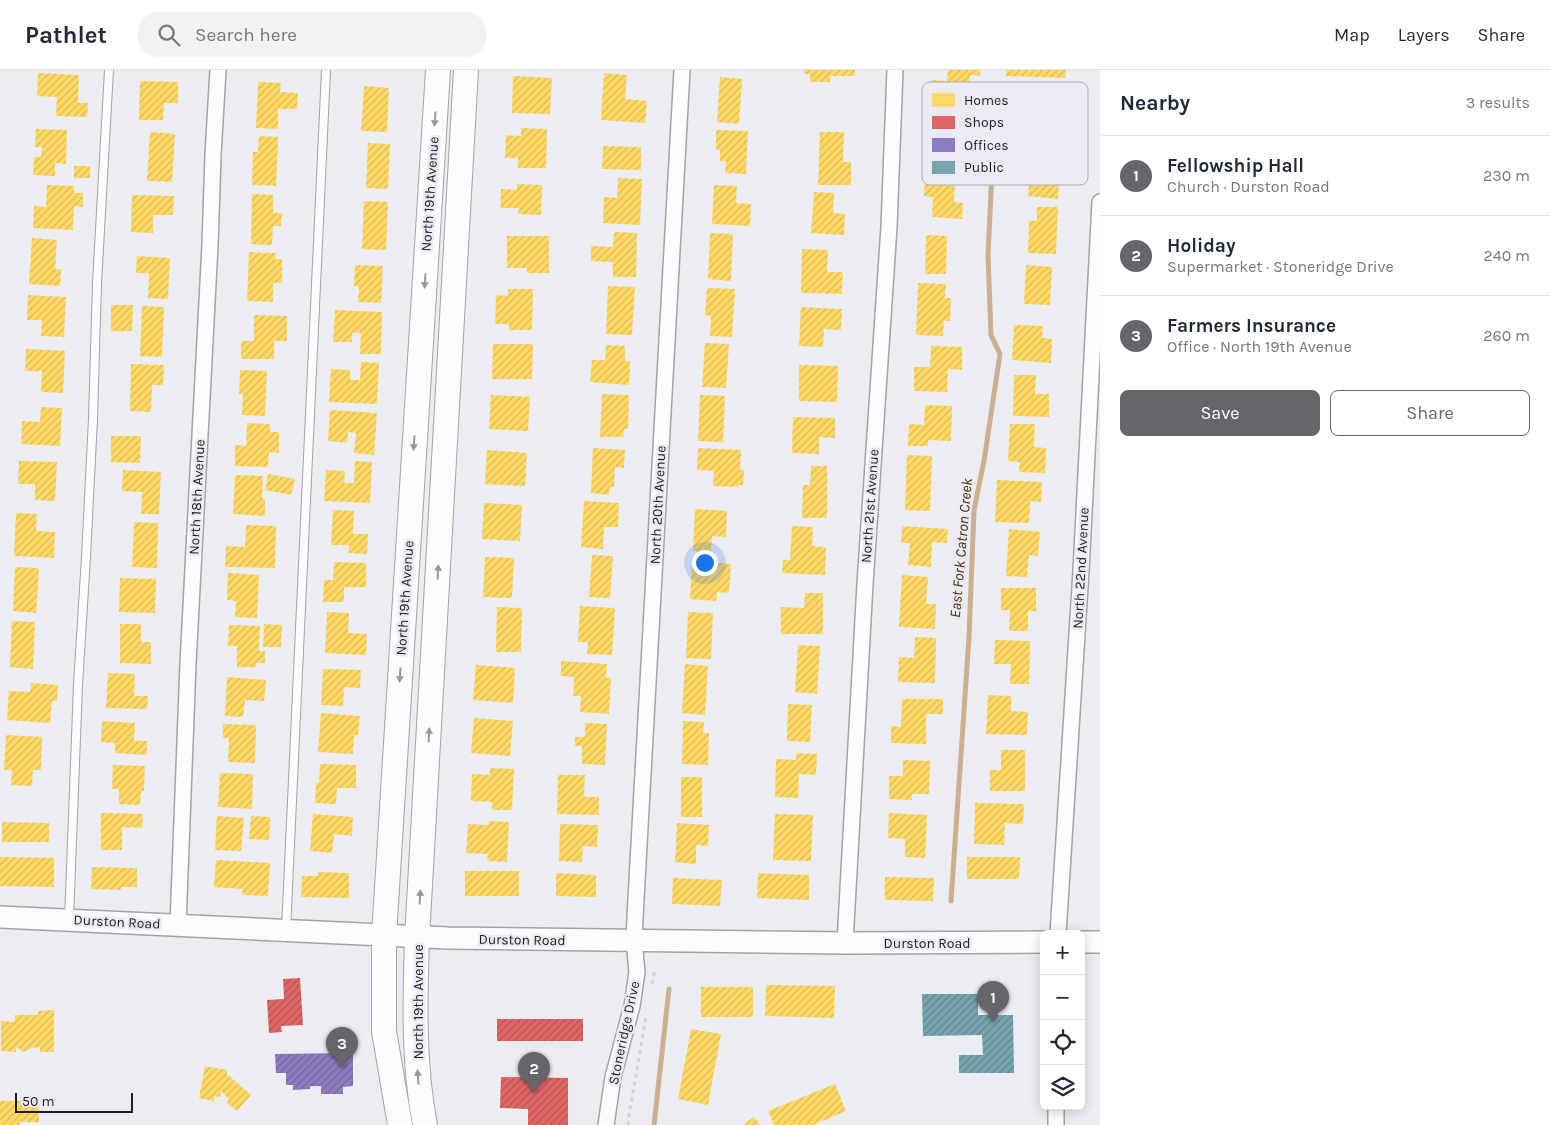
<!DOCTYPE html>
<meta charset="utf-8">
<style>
body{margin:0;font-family:Karla,sans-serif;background:#f2f2f3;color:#1f2937}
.controls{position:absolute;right:15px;bottom:15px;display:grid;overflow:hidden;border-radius:8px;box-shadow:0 2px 12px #0003}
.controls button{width:45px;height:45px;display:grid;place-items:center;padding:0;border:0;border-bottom:1px solid #e0e1e3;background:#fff;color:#1f2937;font:25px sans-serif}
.scale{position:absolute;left:15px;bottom:12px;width:118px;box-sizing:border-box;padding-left:5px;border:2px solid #1e1e21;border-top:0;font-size:14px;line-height:18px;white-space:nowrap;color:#1e1e21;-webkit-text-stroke:4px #eaebf4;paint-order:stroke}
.you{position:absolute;left:704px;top:492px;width:18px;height:18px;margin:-12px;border:4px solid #fff;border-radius:50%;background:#1a73e8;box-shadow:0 0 0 8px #1a73e833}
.badge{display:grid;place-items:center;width:32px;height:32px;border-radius:50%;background:#66666a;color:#fff;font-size:16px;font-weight:700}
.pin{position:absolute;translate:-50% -41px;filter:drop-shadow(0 1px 2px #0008)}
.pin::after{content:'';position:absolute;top:26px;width:18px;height:15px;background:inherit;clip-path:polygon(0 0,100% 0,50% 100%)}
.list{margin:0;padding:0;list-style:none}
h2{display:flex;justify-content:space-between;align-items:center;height:65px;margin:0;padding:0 20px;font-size:21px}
h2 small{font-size:16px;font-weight:400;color:#747a83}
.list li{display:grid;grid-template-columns:32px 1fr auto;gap:15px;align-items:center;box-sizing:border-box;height:80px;padding:0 20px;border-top:1px solid #e0e1e3}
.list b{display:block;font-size:19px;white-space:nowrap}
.list p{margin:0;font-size:16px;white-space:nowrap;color:#747a83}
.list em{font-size:16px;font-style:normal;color:#747a83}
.actions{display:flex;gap:10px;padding:15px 20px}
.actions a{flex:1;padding:11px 0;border:1px solid #66666a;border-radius:8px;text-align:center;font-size:18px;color:#66666a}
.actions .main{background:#66666a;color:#fff}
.icon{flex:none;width:28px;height:28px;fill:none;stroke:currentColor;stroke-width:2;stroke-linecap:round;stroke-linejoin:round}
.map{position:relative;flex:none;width:1100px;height:1055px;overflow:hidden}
header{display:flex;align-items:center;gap:30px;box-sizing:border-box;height:70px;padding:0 25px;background:#fff;border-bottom:1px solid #e0e1e3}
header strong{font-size:24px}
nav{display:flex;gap:28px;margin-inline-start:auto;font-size:18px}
.search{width:350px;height:45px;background:#f2f2f3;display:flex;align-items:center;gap:12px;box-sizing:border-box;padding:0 18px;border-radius:28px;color:#747a83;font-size:19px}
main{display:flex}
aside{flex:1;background:#fff}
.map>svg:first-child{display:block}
.homes{fill:url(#homes-hatch)}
.shops{fill:url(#shops-hatch)}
.offices{fill:url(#offices-hatch)}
.public{fill:url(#public-hatch)}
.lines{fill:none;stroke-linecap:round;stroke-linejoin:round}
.stream{stroke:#ccaf91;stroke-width:5}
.service-casing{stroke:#a2a3a6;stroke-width:10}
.minor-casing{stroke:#a2a3a6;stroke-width:18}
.secondary-casing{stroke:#a2a3a6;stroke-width:24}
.primary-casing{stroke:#a2a3a6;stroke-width:26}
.path{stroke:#d2d2d3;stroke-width:3;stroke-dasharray:4 4;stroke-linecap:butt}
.service{stroke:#fcfcfd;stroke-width:8}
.minor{stroke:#fcfcfd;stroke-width:15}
.secondary{stroke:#fcfcfd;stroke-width:21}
.primary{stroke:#fcfcfd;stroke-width:24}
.oneway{fill:#98989a}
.labels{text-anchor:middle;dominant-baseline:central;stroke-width:5;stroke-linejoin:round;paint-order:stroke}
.street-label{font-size:14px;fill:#1e1e21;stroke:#eaebf4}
.water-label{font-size:15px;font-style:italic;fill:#4b2e08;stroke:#eaebf4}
.key{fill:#eaebf4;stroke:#adaeb5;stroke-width:1}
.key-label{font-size:14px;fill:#1e1e21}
</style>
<header>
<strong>Pathlet</strong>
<div class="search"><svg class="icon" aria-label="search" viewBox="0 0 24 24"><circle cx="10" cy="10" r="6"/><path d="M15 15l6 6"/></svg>Search here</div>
<nav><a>Map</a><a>Layers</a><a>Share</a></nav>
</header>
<main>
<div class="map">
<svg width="1100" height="1055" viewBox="0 0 1100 1055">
<defs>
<pattern id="homes-hatch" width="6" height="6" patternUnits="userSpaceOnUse" patternTransform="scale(1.25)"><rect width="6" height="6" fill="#ffd966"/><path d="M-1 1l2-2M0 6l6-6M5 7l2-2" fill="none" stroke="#daba58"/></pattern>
<pattern id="shops-hatch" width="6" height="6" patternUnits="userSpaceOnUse" patternTransform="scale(1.25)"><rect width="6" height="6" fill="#e06666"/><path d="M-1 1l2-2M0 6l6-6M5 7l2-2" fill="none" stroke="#b55354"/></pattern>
<pattern id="offices-hatch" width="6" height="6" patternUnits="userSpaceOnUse" patternTransform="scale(1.25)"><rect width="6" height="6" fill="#8e7cc3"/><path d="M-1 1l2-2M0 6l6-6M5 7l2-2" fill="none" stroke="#73659e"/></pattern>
<pattern id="public-hatch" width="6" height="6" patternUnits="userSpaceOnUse" patternTransform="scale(1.25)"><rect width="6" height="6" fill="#76a5af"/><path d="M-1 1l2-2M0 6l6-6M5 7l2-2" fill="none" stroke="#60868e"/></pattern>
</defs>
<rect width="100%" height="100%" fill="#ecedf2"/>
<g class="homes">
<polygon points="804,0 855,0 855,6 830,6 830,12 810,12 810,4 804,4"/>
<polygon points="948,0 980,0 980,6 970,5 969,31 930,29 931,10 947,11"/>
<polygon points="1006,0 1066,0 1065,8 1006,6"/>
<polygon points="38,3 79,5 78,33 88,33 87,47 56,46 57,27 37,26"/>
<polygon points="604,3 627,5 625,29 647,31 645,53 601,50"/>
<polygon points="513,6 552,8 550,44 512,43"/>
<polygon points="720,7 742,9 739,54 717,52"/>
<polygon points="140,11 178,12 178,33 164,33 163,50 139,50"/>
<polygon points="258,12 281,13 280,22 298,23 297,39 278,39 278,59 256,58"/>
<polygon points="364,16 389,18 387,62 361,61"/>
<polygon points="521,58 547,59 546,98 518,98 518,88 505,88 506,65 521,66"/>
<polygon points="36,59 67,60 66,94 55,93 55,106 33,105 34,87 41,87 42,77 35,77"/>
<polygon points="716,60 748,61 746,104 725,103 726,91 720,91 720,80 716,79"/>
<polygon points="150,62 175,64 172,112 147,111"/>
<polygon points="820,62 844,62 843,92 851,92 851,115 818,115"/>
<polygon points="259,66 278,67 276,116 252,115 253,82 258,82"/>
<polygon points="368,73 390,74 388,119 366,118"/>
<polygon points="603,76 641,77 641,100 602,99"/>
<polygon points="1031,84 1057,86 1056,100 1067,101 1066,111 1059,110 1058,129 1028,126"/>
<rect x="74" y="96" width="16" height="12"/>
<polygon points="618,108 642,109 640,155 603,153 604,127 617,128"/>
<polygon points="925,108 955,109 954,132 963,133 962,149 932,147 933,127 924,126"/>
<polygon points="517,114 542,115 541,145 518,144 519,138 501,138 501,119 517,120"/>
<polygon points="47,115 74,116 74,123 83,123 83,137 74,136 73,160 33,158 34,136 46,137"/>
<polygon points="714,115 737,116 736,133 751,134 750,156 712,154"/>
<polygon points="814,122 834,123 833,143 845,144 844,165 811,163"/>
<polygon points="252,124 273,125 273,143 282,143 281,156 273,156 272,175 251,174"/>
<polygon points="132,125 174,126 173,145 153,145 153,163 131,162"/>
<polygon points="364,131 388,132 386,180 362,179"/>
<polygon points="1037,137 1058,137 1056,184 1028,183 1029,151 1037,151"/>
<polygon points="614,162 637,163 636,207 613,207 613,192 591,191 591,176 613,177"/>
<polygon points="710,163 733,164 731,211 708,209"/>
<polygon points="926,165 947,166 946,204 925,204"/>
<polygon points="507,166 549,166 549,203 527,203 527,198 507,198"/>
<polygon points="32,168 57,170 55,199 61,199 60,216 29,214"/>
<polygon points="802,179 828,180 827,202 843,202 842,224 801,223"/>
<polygon points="249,182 276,183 275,189 282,189 282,213 273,213 273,232 247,231"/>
<polygon points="137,186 170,188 168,229 148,228 149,203 136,203"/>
<polygon points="355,195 383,196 381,233 358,232 359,216 354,216"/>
<polygon points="1026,195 1052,197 1050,235 1024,234"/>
<polygon points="918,213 946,214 945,228 951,228 950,251 944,251 943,266 916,265"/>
<polygon points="608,216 635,217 632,265 606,264"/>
<polygon points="707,218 735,219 732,267 710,266 711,246 705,245"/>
<polygon points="508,219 533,219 532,260 509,260 509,254 495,254 496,225 508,226"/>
<polygon points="28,225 66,227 64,267 41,266 42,250 27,250"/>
<polygon points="111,235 133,235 132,261 111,261"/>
<polygon points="142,236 164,237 162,287 140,286"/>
<polygon points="801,237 842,239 841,260 824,259 823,277 799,276"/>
<polygon points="335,240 382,242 381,284 360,284 361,263 352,263 352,272 333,272"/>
<polygon points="254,245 287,246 287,271 274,271 274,289 241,289 241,271 254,271"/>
<polygon points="1014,255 1043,256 1042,268 1052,269 1051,293 1012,290"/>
<polygon points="705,273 729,274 726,318 702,317"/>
<polygon points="493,274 533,274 532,309 492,309"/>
<polygon points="606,275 625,276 625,291 630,291 629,315 590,312 592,290 605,290"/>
<polygon points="931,276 962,277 962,300 948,299 947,322 914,321 914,297 930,297"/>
<polygon points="26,279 65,281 63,323 41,322 42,301 25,301"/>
<polygon points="361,292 379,293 377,334 329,332 331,299 350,300 350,310 360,310"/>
<polygon points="131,294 164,295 163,315 152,315 151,342 130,341"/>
<polygon points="799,295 838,296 837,332 799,331"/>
<polygon points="240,300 267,301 265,346 242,345 243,324 239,324"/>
<polygon points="1014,305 1036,305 1035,324 1049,324 1049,347 1013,346"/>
<polygon points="602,324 629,325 628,359 624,359 623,367 600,367"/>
<polygon points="491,325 530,327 528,361 489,359"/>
<polygon points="700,325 725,326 723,372 698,371"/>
<polygon points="925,335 952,336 951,371 928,370 928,376 908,376 909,354 924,355"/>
<polygon points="41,337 62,338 60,376 21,374 22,351 40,352"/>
<polygon points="330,340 377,343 374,385 354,383 356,363 348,362 347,373 328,371"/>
<polygon points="793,347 835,348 835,368 819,367 819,384 792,383"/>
<polygon points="247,353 270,354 270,362 279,362 279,383 269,382 268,397 235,396 235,375 246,376"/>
<polygon points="1010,354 1035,354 1034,377 1046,378 1045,403 1019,402 1020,392 1008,391"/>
<polygon points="111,366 141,366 140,393 111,392"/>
<polygon points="593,378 625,380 624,398 615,397 614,417 610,417 609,425 591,423"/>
<polygon points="698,378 741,380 740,400 744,400 743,415 738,415 738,417 713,416 714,401 697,400"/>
<polygon points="487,380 527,383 525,416 485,414"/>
<polygon points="907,385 932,386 930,441 905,440"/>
<polygon points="19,391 57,392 55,431 35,430 35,414 18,414"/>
<polygon points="355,391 372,392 370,433 324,431 326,400 345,401 344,413 354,413"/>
<polygon points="811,396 827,396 827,448 802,448 803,415 810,415"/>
<polygon points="123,400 161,402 159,444 141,444 142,422 122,421"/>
<polygon points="268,404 295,409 291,425 265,420"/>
<polygon points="235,405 263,406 262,428 265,429 265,446 233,444"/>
<polygon points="997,410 1042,412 1041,432 1030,431 1029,453 995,452"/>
<polygon points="584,431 619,433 618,457 604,457 603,479 581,477"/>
<polygon points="484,433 522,435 520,471 482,469"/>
<polygon points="695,439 727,441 726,467 712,466 711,482 693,481"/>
<polygon points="333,440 354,441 353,464 368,464 367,484 348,483 349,475 331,475"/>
<polygon points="16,443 37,444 36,461 55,462 54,488 14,486"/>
<polygon points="134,452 158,453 157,498 132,497"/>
<polygon points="246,455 276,456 275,498 225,497 226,476 245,477"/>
<polygon points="792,456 813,457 812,476 826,477 825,505 782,503 783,490 790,490"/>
<polygon points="902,456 948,459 947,473 932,472 931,497 908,495 910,473 901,473"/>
<polygon points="1009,459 1040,462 1038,486 1029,485 1027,507 1006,506"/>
<polygon points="592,485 613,486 610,528 589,527"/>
<polygon points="485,487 514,488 512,528 483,527"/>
<polygon points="692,491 731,494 729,523 717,522 716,531 690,529"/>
<polygon points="334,492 366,493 366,517 344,517 344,532 323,532 324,510 333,510"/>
<polygon points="15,497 39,498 36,543 13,541"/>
<polygon points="228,503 259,505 257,548 235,547 236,531 227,530"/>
<polygon points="902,505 928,507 926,534 936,534 935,559 899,557"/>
<polygon points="120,508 156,509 155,543 119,542"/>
<polygon points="1001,518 1036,518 1036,541 1028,541 1028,561 1009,561 1010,540 1001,540"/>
<polygon points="805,523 823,523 823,564 781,564 781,537 804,538"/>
<polygon points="580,536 615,538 612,585 587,584 588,572 578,572"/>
<polygon points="497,537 522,538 521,582 496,582"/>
<polygon points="327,542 349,543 348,563 367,564 366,585 325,583"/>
<polygon points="688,542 713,543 711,589 686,588"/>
<polygon points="12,551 35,552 33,599 10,597"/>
<polygon points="120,554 141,554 141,572 151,572 151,594 120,593"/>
<polygon points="264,554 282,555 281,577 263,577"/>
<polygon points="229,555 260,556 259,581 265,581 265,593 256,593 256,597 237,597 237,576 228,576"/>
<polygon points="915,567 936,568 935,613 898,612 899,587 914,588"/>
<polygon points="995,570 1030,571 1029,614 1010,614 1011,594 994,594"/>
<polygon points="798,575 820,576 817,624 795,622"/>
<polygon points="561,591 607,594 606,608 611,608 609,644 580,642 581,626 573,626 574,607 561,606"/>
<polygon points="685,594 708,596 705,645 682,643"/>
<polygon points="476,595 515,598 513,633 473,630"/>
<polygon points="323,599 361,600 360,618 344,617 343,636 321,635"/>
<polygon points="108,603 135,604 134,626 148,626 147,639 106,638"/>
<polygon points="227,607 266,610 264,631 245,630 243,647 225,646"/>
<polygon points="31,613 58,615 57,631 52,631 50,653 7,650 9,621 30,622"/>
<polygon points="988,625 1011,626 1011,641 1028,642 1027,665 986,664"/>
<polygon points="902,629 943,629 943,644 926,644 926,674 891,673 891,656 901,657"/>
<polygon points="788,634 812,635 810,672 787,671"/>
<polygon points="321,643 360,646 358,665 354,665 353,684 318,682"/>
<polygon points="474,648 513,651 510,686 471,683"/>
<polygon points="102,651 135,653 134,671 147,671 147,685 115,683 115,673 101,672"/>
<polygon points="683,651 704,652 703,663 709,663 708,695 682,694"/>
<polygon points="585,653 607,654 605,695 582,694 582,676 575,676 575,667 585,667"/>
<polygon points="223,654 256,655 255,693 228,692 229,668 223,668"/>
<polygon points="6,665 42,667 41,700 33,700 32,716 11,715 12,700 4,700"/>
<polygon points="1001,680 1025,680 1025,721 990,721 990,700 1001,700"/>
<polygon points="796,683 817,684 816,705 799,704 798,728 775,727 776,689 796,690"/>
<polygon points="903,690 930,691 929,724 912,724 912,730 889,729 889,706 903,706"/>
<polygon points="320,694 356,695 356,718 337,718 336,734 315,733 316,713 319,713"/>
<polygon points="113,695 145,696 144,721 141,721 140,735 119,734 119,719 112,719"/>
<polygon points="490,698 514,699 512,740 492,740 492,732 471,731 472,704 490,705"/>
<polygon points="220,703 253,704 252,739 218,737"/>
<polygon points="558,705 585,705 584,727 599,727 599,745 557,744"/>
<rect x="681" y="707" width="21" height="40"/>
<polygon points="975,733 1024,734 1023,754 1005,753 1004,775 974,774"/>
<polygon points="101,743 143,744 142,758 122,757 122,780 101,780"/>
<polygon points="889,743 927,745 925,788 905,787 905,769 888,768"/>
<polygon points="313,744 353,747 352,766 334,764 332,783 310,781"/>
<polygon points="775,744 813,745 811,791 773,790"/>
<polygon points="217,746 244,748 241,781 215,780"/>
<polygon points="251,746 270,747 269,770 249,769"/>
<polygon points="489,751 509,752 507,792 487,791 488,784 466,783 468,754 489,755"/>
<polygon points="2,752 49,753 49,772 2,772"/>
<polygon points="677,753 709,755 708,776 696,775 696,794 675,792"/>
<polygon points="560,754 598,755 597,777 583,776 582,792 559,791"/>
<polygon points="0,787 54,788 54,817 0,816"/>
<polygon points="967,787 1020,787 1019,809 967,809"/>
<polygon points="216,790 270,793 268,826 242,825 243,819 214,817"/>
<polygon points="92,797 137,798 137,817 121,817 121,820 91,819"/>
<rect x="465" y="801" width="54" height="25"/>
<polygon points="318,802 349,803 349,828 301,827 302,806 318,806"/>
<polygon points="556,803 596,805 596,827 556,826"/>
<polygon points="758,803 809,805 809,830 757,828"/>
<polygon points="885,807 934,808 933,831 885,830"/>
<polygon points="673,808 722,810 720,836 672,834"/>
<polygon points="766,915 835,916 834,948 765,946"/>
<rect x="701" y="917" width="52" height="30"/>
<polygon points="54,940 54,982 40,982 40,977 31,978 24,982 16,977 16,982 1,981 1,951 15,952 15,945 38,945 38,941"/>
<polygon points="691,959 721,964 708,1035 678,1029"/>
<polygon points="205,996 227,1000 227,1004 251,1025 237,1041 227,1033 229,1029 221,1021 220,1027 215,1026 214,1031 199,1028"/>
<polygon points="835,1014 846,1041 813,1055 774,1055 768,1041"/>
<polygon points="0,1031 21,1031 21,1035 39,1035 39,1052 20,1052 20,1055 0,1055"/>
<polygon points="754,1047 760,1055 743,1055"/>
</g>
<g class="shops">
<polygon points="300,908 303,955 281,956 282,962 269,963 267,930 284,929 283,909"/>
<rect x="497" y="949" width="86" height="22"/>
<polygon points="501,1007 568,1008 568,1055 528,1055 528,1039 500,1038"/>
</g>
<polygon class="offices" points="353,983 353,1016 343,1017 343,1024 321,1024 321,1016 310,1016 310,1019 293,1020 293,1015 286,1015 286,1003 276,1003 275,984"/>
<polygon class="public" points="922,924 978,924 978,945 1013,945 1014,1003 959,1003 959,985 983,985 982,965 923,966"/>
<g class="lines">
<g class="stream">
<polyline points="951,831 969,567 974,440 984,391 1000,284 991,265 988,185 992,101"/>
<polyline points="654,1055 669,919"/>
</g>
<defs>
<g id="service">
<polyline points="69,850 78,615 86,487 93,349 97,213 109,0"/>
<polyline points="286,860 326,0"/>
</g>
<g id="minor">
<polyline points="178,855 188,594 210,175 213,85 218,0"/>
<polyline points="1058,864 1081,501 1100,132"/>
<polyline points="845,873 865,514 889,157 895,0"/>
<polyline points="606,1055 613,1007 632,936 637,902 634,871 635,847 682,0"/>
<polyline points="1056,1055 1056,1036"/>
</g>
<g id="secondary">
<polyline points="0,847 448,868 845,873 1044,872"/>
<polyline points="1081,872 1100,872"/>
</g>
<g id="primary">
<polyline points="400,1055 384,961 384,866 438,0"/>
<path d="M425 1055C413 993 415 930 417 868L466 0"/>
</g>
</defs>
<use href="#service" class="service-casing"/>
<use href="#minor" class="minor-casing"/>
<use href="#secondary" class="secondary-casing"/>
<use href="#primary" class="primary-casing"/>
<g class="path">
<polyline points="652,914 655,899"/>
<polyline points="628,1055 629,1045 646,947"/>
</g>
<use href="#service" class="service"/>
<use href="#minor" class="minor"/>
<use href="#secondary" class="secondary"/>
<use href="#primary" class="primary"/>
</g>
<defs><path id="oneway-solid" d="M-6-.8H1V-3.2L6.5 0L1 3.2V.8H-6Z" transform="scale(1.25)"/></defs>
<g class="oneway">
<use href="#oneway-solid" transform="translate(435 49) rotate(94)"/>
<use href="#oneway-solid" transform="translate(425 211) rotate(94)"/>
<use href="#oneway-solid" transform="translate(414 373) rotate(94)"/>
<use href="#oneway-solid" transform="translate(438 502) rotate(-87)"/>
<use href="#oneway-solid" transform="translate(400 605) rotate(94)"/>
<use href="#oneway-solid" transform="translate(429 665) rotate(-87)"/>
<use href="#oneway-solid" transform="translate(420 827) rotate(-87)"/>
<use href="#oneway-solid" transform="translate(418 1007) rotate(-94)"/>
</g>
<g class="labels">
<g class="street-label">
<text transform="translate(430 124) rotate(-86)">North 19th Avenue</text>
<text transform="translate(197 427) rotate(-87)">North 18th Avenue</text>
<text transform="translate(658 435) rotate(-87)">North 20th Avenue</text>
<text transform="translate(870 436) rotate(-86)">North 21st Avenue</text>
<text transform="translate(1081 498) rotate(-87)">North 22nd Avenue</text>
<text transform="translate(405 528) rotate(-86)">North 19th Avenue</text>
<text transform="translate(117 852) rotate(3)">Durston Road</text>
<text transform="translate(522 870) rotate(1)">Durston Road</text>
<text x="927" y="873">Durston Road</text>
<text transform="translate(418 932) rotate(-90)">North 19th Avenue</text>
<text transform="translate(624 963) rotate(-78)">Stoneridge Drive</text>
</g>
<g class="water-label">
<text transform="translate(961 478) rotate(-85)">East Fork Catron Creek</text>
</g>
</g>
<rect x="922" y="12" width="166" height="103" rx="8" class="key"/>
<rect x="932" y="23" width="23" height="14" fill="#ffd966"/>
<rect x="932" y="46" width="23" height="13" fill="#e06666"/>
<rect x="932" y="68" width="23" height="14" fill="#8e7cc3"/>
<rect x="932" y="91" width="23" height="13" fill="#76a5af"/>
<g class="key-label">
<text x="964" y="35">Homes</text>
<text x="964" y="57">Shops</text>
<text x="964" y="80">Offices</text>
<text x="964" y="102">Public</text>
</g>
</svg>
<div class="controls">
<button>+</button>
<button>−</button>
<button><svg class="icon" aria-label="locate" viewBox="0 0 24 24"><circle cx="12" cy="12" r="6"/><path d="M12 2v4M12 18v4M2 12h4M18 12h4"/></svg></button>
<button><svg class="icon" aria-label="layers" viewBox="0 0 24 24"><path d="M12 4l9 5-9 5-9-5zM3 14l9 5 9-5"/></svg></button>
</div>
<div class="scale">50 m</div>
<div class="you"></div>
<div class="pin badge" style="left:993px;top:952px">1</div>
<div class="pin badge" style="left:534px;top:1023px">2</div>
<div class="pin badge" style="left:342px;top:998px">3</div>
</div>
<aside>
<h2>Nearby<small>3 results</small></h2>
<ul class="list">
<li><span class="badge">1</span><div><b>Fellowship Hall</b><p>Church · Durston Road</p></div><em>230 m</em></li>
<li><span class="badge">2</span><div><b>Holiday</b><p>Supermarket · Stoneridge Drive</p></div><em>240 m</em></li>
<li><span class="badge">3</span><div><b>Farmers Insurance</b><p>Office · North 19th Avenue</p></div><em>260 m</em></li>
</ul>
<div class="actions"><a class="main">Save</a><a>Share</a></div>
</aside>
</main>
